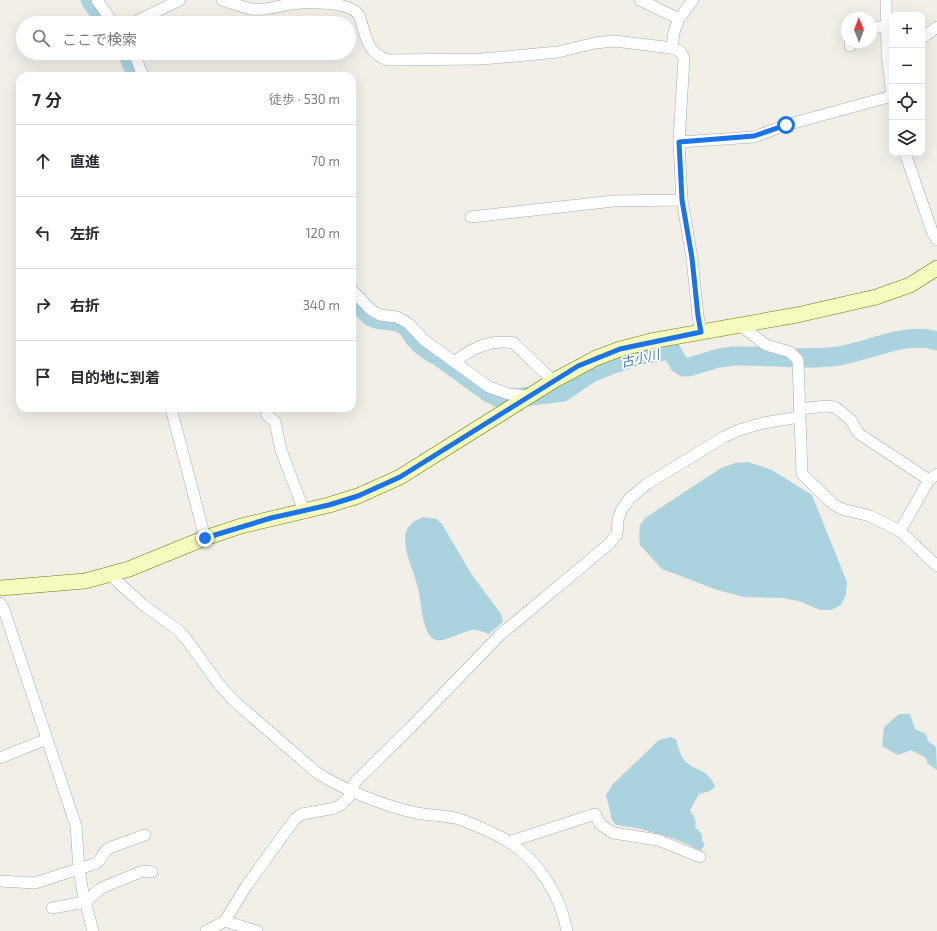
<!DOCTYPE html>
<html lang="ja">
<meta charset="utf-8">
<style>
body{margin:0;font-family:"Exo 2","Noto Sans JP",sans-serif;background:#f2f2f3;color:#2b2b33}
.controls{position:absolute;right:12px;top:12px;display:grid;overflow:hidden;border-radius:8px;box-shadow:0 4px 16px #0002}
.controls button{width:36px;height:36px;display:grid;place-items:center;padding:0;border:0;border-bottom:1px solid #e1e1e2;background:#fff;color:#2b2b33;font:20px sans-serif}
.compass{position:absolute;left:841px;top:12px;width:36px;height:36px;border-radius:50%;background:#fff;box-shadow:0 4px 16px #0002;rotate:359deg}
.stop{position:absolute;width:12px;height:12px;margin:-9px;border:3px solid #1a73e8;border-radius:50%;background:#fff}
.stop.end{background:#1a73e8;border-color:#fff;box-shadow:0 1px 4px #0008}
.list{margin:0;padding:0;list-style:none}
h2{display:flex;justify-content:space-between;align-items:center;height:52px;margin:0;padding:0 16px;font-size:17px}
h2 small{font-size:13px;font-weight:400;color:#7c7c81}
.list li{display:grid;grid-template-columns:26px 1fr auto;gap:12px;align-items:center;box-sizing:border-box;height:72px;padding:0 16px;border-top:1px solid #e1e1e2}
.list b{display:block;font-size:15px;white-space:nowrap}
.list em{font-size:13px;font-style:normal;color:#7c7c81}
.icon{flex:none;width:22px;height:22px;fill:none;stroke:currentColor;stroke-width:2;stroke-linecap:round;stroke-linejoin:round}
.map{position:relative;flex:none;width:937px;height:931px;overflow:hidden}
.search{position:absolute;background:#fff;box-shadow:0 4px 16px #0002;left:16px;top:16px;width:340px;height:44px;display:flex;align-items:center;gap:10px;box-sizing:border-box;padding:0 14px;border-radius:22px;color:#7c7c81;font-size:15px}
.panel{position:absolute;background:#fff;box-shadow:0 4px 16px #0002;left:16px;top:72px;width:340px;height:340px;border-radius:12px}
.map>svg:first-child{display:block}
.water{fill:#aad3df}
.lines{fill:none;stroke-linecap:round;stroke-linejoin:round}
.river{stroke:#aad3df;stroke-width:19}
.street-casing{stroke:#a9a9a9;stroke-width:12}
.secondary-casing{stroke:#707d05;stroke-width:16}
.street{stroke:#fff;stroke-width:11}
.secondary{stroke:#f7fabf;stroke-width:15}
.route{stroke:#1a73e8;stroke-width:5}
.labels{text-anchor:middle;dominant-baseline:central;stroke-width:3.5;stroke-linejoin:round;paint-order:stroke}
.water-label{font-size:13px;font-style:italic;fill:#4a7aab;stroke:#fff}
</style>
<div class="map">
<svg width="937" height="931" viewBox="0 0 937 931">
<rect width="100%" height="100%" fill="#f2efe9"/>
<g class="water">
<polygon points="748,462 772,470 812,495 847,582 846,594 841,605 831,610 820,610 799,601 782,598 744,597 717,590 662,569 640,545 639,536 640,525 645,518 721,468 735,463"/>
<path d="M423 517 437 519 442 524 472 575 501 614 503 622 489 634C484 633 478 629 472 630 462 631 440 646 432 638 421 628 422 602 418 589 415 573 405 556 405 539 405 527 413 521 423 517Z"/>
<polygon points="899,714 910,714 915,729 926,734 928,741 936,747 937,770 928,764 926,758 911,750 898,755 882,746 884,727"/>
<path d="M671 737 676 739C678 746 680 756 686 762 697 772 709 769 715 787L710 791 699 794 690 810C694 817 697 819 695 827L702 834V841L705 844 701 851 678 840 637 828 616 825 612 820 606 795 613 784 659 740Z"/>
</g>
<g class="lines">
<g class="river">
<polyline points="90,0 107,23"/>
<polyline points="127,53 137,76"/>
<path d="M352 296C360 302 364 314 373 318 383 322 394 319 404 325 410 329 411 334 415 339 421 346 429 352 438 356L489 393 502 399H507L563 392 591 373 611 365 637 356 671 350 679 364 684 367H689L719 358 734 356C768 355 804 361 838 356 870 351 906 331 937 341"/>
</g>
<defs>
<g id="street">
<polyline points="97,0 113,23"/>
<path d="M222 0C232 3 242 7 252 9 265 11 278 6 291 4 307 2 350 1 359 15 366 35 366 53 388 60L482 59 558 52 595 43 615 41 672 48 680 51 684 58 679 142 682 200 692 258 698 316 701 332"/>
<polyline points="640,0 679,19"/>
<polyline points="133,23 180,0"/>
<polyline points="871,28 886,26"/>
<polyline points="922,38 937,27"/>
<polyline points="850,46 850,42"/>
<polyline points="672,48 674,32 679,19 693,0"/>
<polyline points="134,53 143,76"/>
<polyline points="679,142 754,137 786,125 892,96 887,53 886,0"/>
<polyline points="905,153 932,231 937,240"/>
<polyline points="471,217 614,201 682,200"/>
<polyline points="352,290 371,310 380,315 397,317 408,323 424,340 489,387 509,394 529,396"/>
<polyline points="740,325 766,345 790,352 798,360 802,474 833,504 842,509 870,516 900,531 937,566"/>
<path d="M454 362C472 348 491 339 514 343L553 381"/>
<polyline points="171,408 205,538"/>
<polyline points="266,408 267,415 275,422 281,450 304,511"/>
<polyline points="799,409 826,406 835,407 851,420 858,433 929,480"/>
<polyline points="900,531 929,480 937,474"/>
<path d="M110 575 142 604 178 630 187 640 218 683 233 700 316 772C341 789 387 807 417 813 431 816 448 815 462 820 477 826 495 833 509 842 539 861 561 897 567 931"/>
<polyline points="0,603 4,610 76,826 79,869 83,893 93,931"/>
<polyline points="0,758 47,739"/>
<polyline points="509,842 595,814 600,824 613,833 658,840 700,857"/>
<path d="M0 881 35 883 97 863C102 859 102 852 109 848L145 835"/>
<polyline points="52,908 85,902 101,888 143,871 152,872"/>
<polyline points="225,921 257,931"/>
<polyline points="206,931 225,921 247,885 295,819 302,814 335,808 342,804 348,798 356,781 411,727 500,635 609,544 617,534 618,519 622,509 630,498 647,484 724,437 739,430 763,423 799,417"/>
</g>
<polyline id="secondary" points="0,588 85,581 129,569 205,538 241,526 329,505 358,496 400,477 553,381 596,358 620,349 651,341 797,315 876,297 910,285 937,268"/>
</defs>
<use href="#street" class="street-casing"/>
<use href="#secondary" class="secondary-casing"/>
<use href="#street" class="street"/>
<use href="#secondary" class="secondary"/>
</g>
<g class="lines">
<polyline class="route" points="205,538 271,518 329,505 358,496 400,477 578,366 620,349 701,332 698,316 692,258 682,200 679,142 754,136 786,125"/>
</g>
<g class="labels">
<g class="water-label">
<text transform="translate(640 358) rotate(-13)">古小川</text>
</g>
</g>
</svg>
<div class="controls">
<button>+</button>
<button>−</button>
<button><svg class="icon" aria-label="locate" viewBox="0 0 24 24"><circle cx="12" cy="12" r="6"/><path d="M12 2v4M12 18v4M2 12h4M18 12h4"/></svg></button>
<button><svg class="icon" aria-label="layers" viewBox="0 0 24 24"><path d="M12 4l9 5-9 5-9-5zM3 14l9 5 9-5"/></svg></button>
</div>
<svg class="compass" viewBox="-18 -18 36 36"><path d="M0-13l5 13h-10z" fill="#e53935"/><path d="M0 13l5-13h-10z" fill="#7c7c81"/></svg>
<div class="stop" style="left:786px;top:125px"></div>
<div class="stop end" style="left:205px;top:538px"></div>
<div class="search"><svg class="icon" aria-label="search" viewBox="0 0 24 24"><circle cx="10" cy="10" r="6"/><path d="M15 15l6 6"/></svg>ここで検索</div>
<section class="panel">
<h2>7 分<small>徒歩 · 530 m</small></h2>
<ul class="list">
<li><svg class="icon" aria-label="ahead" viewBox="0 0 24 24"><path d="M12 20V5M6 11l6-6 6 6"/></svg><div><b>直進</b></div><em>70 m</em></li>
<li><svg class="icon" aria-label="left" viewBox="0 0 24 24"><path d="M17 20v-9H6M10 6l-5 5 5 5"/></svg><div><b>左折</b></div><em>120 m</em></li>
<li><svg class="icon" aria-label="right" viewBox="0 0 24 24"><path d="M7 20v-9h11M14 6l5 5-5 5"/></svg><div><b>右折</b></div><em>340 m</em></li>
<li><svg class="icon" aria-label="arrive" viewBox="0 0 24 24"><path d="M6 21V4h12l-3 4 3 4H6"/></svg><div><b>目的地に到着</b></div></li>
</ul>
</section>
</div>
